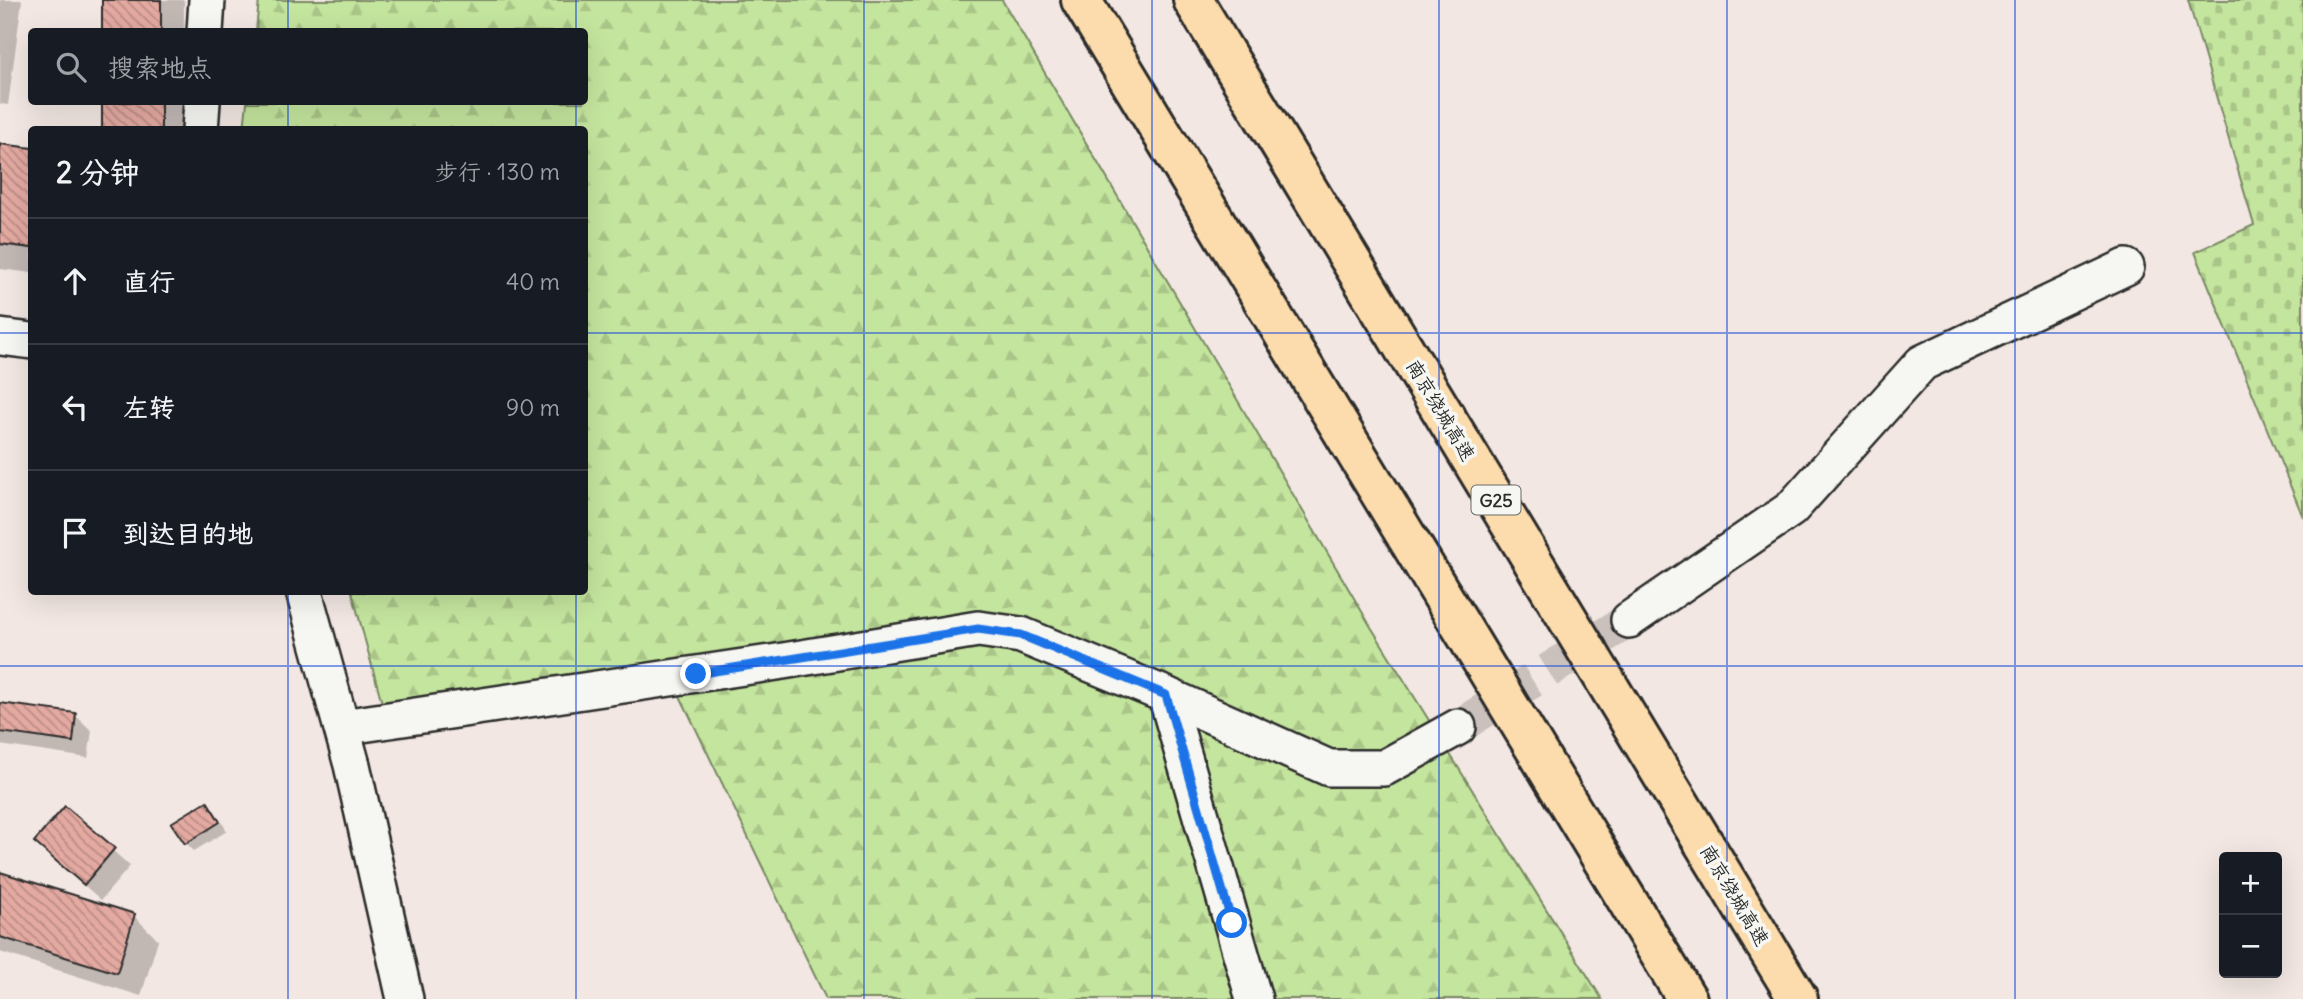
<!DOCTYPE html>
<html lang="zh">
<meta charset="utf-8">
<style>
body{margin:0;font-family:Delius,"LXGW WenKai TC",sans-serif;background:#242831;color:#f1f3f6}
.controls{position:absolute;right:21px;bottom:21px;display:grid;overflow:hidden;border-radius:7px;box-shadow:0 7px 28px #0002}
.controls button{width:63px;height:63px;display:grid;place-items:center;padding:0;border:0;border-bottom:2px solid #363941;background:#171b24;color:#f1f3f6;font:35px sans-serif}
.stop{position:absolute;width:21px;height:21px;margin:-16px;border:5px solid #1a73e8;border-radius:50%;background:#fff}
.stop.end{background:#1a73e8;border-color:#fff;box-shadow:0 2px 7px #0008}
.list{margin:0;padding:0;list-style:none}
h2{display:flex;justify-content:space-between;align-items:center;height:91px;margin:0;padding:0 28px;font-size:30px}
h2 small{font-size:23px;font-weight:400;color:#9ea1a6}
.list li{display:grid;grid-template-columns:46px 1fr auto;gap:21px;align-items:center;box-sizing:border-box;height:126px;padding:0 28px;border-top:2px solid #363941}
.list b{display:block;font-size:26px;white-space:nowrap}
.list em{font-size:23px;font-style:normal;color:#9ea1a6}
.icon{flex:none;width:38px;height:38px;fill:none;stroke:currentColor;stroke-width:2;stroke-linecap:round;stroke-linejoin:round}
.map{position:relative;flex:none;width:2303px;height:999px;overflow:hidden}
.search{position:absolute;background:#171b24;box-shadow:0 7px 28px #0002;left:28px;top:28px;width:560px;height:77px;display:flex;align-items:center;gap:18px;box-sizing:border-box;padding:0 24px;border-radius:7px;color:#9ea1a6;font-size:26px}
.panel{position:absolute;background:#171b24;box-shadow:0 7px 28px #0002;left:28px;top:126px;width:560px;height:469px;border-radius:7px}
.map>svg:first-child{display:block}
.forest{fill:url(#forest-firs);stroke:#788864;stroke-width:2}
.cemetery{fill:url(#cemetery-stones);stroke:#788864;stroke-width:2}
.shadow{fill:#0003}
.building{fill:url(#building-back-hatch);stroke:#2b2b2b;stroke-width:2}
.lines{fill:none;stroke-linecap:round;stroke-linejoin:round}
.street-tunnel{stroke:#cac1bd;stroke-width:35;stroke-dasharray:35 18;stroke-linecap:butt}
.street-casing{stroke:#2b2b2b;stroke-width:40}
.highway-casing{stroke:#2b2b2b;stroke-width:44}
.street{stroke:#f6f6f2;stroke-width:35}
.highway{stroke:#fcdcac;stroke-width:38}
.route{stroke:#1a73e8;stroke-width:9}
.grid{fill:none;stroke:#1d4ed8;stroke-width:2;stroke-opacity:0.55}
.labels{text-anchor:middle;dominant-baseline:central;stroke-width:7;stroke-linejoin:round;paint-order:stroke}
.shield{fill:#f6f6f2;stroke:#686867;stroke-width:2}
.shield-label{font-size:18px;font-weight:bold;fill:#2b2b2b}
.street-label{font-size:19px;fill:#2b2b2b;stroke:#f6f6f2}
</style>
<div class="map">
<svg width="2303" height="999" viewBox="0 0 2303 999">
<defs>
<pattern id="forest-firs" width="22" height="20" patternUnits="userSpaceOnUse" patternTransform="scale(1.75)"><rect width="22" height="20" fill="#c4e59e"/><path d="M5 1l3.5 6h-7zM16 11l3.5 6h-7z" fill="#a9c588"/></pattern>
<pattern id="cemetery-stones" width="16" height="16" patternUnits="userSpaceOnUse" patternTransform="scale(1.75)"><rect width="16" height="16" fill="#c4e59e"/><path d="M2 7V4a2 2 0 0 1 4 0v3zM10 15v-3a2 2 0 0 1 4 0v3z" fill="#a9c588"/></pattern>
<pattern id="building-back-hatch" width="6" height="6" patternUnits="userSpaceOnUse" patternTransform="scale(1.75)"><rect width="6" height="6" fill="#e4aaa2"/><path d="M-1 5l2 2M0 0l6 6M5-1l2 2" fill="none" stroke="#b98b84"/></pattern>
</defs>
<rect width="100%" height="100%" fill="#f2e7e2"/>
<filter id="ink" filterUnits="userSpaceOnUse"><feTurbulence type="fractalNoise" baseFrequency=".0143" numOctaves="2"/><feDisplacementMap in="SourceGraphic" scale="14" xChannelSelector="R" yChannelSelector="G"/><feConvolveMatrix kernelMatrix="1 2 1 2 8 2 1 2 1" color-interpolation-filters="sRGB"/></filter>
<g filter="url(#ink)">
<polygon class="forest" points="259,0 1002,0 1371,627 1602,999 826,999 669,673 382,703 352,592 584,592 584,130 244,130 247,102 584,102 584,32 256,31"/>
<polygon class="cemetery" points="2188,0 2303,0 2303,517 2195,252 2254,225"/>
<g class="shadow">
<polygon points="0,0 22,0 8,105 0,104"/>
<rect x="104" y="0" width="80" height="32"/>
<rect x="104" y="102" width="80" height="28"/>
<polygon points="0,146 32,150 32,273 0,269"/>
<polygon points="0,704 75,715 92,731 88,758 0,745"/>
<polygon points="207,803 215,811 227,831 194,851 186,843"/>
<polygon points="65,808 130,866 101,900 53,858"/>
<polygon points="0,874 134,916 158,940 141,996 0,952"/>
</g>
<g class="building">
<rect x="102" y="0" width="59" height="32"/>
<rect x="102" y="102" width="59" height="28"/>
<polygon points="0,144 32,148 32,248 0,244"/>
<polygon points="0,703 76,713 73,742 0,732"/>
<polygon points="207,801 220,822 185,844 171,823"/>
<polygon points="65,806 115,848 84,885 34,842"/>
<polygon points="0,872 135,914 117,973 0,937"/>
</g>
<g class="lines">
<polyline class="street-tunnel" points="1458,727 1629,620"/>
<defs>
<g id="street">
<polyline points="205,32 207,0"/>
<polyline points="200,130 202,102"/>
<polyline points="0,337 32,341"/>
<polyline points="304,592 352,765 405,999"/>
<polyline points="1629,620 1791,509 1922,363 2126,267"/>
<polyline points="1166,695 1254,999"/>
<polyline points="342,727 777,662 978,629 1021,635 1166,695 1329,768 1384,768 1458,727"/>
</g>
<g id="highway">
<polyline points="1081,0 1687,999"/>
<polyline points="1193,0 1798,999"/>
</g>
</defs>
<use href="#street" class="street-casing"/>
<use href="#highway" class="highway-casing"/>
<use href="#street" class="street"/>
<use href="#highway" class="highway"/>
</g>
</g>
<g class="lines" filter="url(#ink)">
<polyline class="route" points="696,674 978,629 1021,635 1166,695 1232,923"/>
</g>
<path class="grid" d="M288 0V32M576 0V32M864 0V999M1152 0V999M1439 0V999M1727 0V999M2015 0V999M288 102V130M576 102V130M0 333H32M584 333H2303M288 592V999M576 592V999M0 666H2303"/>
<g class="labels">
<rect class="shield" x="1471.5" y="485.5" width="49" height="29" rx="5"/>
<g class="shield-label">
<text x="1496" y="500">G25</text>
</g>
<g class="street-label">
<text transform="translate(1441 410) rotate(59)">南京绕城高速</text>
<text transform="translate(1735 895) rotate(59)">南京绕城高速</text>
</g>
</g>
</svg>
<div class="controls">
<button>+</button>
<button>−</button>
</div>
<div class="stop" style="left:1232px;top:923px"></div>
<div class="stop end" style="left:696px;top:674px"></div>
<div class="search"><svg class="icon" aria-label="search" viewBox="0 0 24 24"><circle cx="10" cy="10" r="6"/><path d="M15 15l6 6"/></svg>搜索地点</div>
<section class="panel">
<h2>2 分钟<small>步行 · 130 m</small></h2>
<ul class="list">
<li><svg class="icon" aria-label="ahead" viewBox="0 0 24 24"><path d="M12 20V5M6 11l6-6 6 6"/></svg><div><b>直行</b></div><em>40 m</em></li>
<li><svg class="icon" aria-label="left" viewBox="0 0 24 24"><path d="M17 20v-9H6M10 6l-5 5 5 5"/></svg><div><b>左转</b></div><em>90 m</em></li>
<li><svg class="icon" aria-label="arrive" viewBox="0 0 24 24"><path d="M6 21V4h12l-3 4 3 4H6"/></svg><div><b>到达目的地</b></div></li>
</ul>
</section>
</div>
